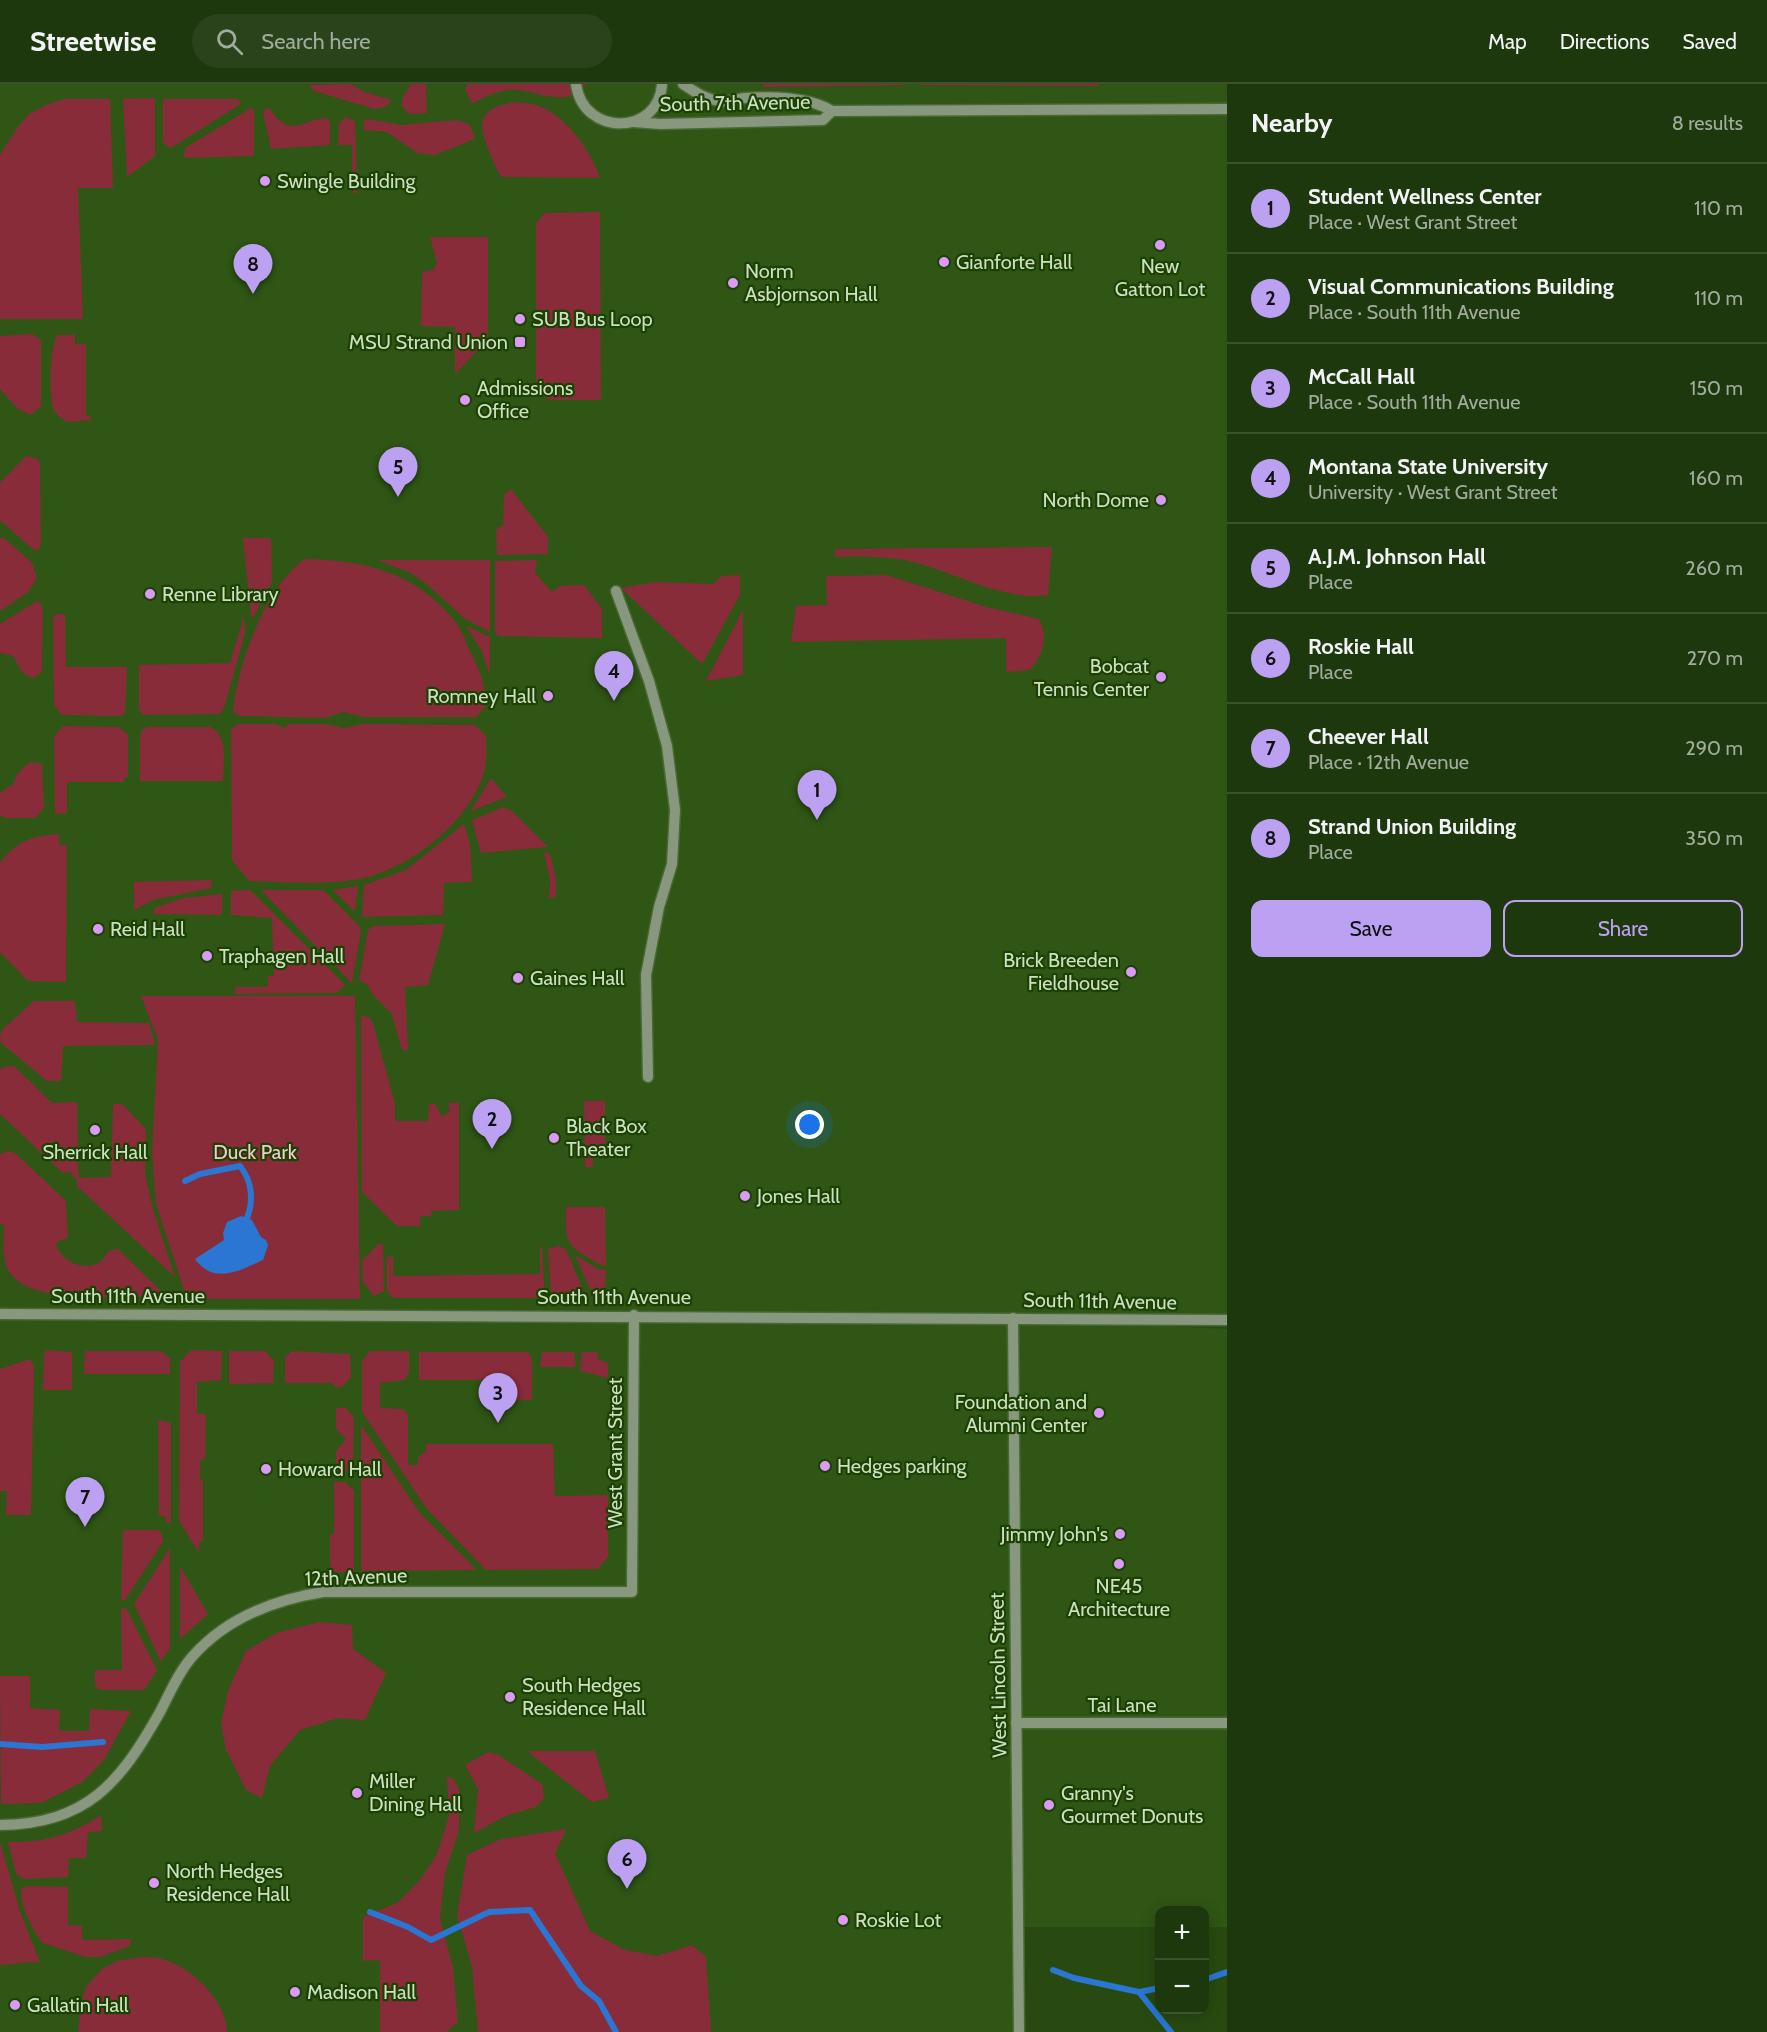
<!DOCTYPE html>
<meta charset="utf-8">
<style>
body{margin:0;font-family:Cabin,sans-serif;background:#2b431b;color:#f1f3f6}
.controls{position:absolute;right:18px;bottom:18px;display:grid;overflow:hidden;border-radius:12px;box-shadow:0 3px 15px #0003}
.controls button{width:54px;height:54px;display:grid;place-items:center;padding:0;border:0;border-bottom:2px solid #3c522e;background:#1e380d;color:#f1f3f6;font:30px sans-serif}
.you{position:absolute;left:810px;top:1041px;width:21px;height:21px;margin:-15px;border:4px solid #fff;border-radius:50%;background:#1a73e8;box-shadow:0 0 0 9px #1a73e833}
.badge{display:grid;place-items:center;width:39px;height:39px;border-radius:50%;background:#bca0f2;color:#111;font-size:20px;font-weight:700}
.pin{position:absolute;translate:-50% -50px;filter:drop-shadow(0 2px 3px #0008)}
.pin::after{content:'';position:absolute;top:32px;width:21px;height:18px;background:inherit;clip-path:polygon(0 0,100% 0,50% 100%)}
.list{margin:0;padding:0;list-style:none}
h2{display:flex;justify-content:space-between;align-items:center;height:78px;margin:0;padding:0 24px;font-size:26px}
h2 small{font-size:20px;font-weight:400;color:#a1ac9d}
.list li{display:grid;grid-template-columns:39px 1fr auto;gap:18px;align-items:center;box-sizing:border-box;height:90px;padding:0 24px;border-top:2px solid #3c522e}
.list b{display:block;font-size:22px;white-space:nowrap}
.list p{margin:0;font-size:20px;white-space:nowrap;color:#a1ac9d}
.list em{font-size:20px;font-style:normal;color:#a1ac9d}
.actions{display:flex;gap:12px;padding:18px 24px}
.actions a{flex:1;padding:14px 0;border:2px solid #bca0f2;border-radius:12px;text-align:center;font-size:21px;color:#bca0f2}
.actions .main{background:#bca0f2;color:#111}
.icon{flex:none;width:33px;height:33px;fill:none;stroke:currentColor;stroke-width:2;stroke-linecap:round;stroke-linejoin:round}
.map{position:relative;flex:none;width:1227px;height:1948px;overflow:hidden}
header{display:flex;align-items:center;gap:36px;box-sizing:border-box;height:84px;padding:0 30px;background:#1e380d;border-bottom:2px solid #3c522e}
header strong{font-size:28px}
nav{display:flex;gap:33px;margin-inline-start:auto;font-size:21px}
.search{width:420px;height:54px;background:#2b431b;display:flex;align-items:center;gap:15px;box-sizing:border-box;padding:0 21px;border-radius:33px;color:#a1ac9d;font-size:22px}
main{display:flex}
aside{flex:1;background:#1e380d}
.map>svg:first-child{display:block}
.built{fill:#2f5615}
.green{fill:#882c3a}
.water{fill:#2a76d2}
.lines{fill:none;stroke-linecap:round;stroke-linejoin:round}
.stream{stroke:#2a76d2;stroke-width:6}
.minor-casing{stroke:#496834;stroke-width:13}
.minor{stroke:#87987e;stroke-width:10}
.poi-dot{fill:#da9af6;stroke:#1d4003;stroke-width:2}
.labels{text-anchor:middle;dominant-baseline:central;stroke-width:4.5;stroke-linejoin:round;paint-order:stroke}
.street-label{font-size:20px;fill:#cbdfc1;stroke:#1d4003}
.poi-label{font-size:20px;fill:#cbdfc1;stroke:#1d4003;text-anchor:start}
.park-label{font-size:20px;fill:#eecccd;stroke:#1d4003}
</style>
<header>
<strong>Streetwise</strong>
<div class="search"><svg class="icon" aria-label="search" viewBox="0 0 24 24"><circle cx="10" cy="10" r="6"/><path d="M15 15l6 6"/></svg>Search here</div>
<nav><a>Map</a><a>Directions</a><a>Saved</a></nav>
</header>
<main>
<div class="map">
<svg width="1227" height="1948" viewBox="0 0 1227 1948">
<rect width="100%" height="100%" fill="#284a11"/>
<polygon class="built" points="0,0 1227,0 1227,1234 1031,1235 1227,1245 1227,1843 1205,1843 1204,1826 1160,1826 1159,1843 1018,1843 1019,1948 0,1948"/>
<g class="green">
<polygon points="351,0 364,8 392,16 385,23 374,25 314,7 309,1"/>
<polygon points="411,0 426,0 427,29 410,30 402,23 402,15"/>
<path d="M468 0H587C563 28 537 3 507 6 495 8 482 14 472 20L465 5Z"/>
<polygon points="763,0 906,0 906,1 763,3"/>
<polygon points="921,0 1098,0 1098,2 921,1"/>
<polygon points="155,14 155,72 127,93 123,15"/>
<polygon points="65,15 110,15 113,104 78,104 83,235 0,235 0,71 17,44 29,30 48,20"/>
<polygon points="163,15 238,15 240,18 239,21 171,64 163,59"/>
<path d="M516 18C525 19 536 20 544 24 570 38 591 67 600 94L502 93 498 88C484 54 464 25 516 18Z"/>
<polygon points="251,24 254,26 254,72 184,74 185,64"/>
<path d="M265 25H270C290 56 302 35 327 34L330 39V61L271 65 263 28Z"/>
<polygon points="346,33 355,37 357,109 353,109 352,61 338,61 339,40"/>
<polygon points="367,35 402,41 457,36 470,41 475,55 435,71 417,69 387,48 364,46 364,37"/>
<polygon points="600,128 601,316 551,316 543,313 536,303 536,139 545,129"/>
<polygon points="430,153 488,153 488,255 455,290 455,243 421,242 422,188 433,186 437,179"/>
<polygon points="32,250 41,256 41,323 30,331 17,324 0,305 0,252"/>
<path d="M57 251H75V260H86V332H90L91 336 67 338C63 335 58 332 55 328 48 315 50 264 57 251Z"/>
<polygon points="26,372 38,375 40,381 41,459 39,465 35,467 0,436 0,399"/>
<polygon points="511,405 548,453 548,470 497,471 496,446 503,441 504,411"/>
<polygon points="0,454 4,454 32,479 37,494 28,508 2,526 0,526"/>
<polygon points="243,454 271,454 272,498 253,534 251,531"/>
<path d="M1052 463 1048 511C1012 518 962 493 927 482 897 472 867 472 835 473V465Z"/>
<path d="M305 475C363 476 415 488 454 536 461 544 465 556 469 565 480 588 485 596 486 622L476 633H364L344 628 325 634 241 632 233 628C237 582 266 501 305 475Z"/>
<polygon points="378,476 490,476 490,548 465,535 428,501 411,489"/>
<polygon points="537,476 535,489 552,508 560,502 584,501 602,525 602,554 498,552 495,548 495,477"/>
<polygon points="740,491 740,511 702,580 621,504 655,498 713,500 722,492"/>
<path d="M886 491 990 524 1039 535C1049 554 1043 570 1030 586L1006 588V554L791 558 796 522 827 521 826 492Z"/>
<path d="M37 517 41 520 43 527 42 587 34 594C21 592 19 582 13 572L0 569V540Z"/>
<polygon points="743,526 743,591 706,597"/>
<polygon points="57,530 65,530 66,583 127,583 125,630 119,632 62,631 54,621 53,533"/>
<polygon points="244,532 245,549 224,624 220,630 143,631 139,626 139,581 230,579"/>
<polygon points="466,542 490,553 490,591 481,566"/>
<path d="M238 640H276L284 644 289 640H325L344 644 365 640 475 641 486 652C486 661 487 671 486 679 478 731 413 783 364 794 327 802 287 798 249 797L232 776 231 645Z"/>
<polygon points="63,642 119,643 128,651 128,693 124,694 124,698 67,698 67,729 55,730 54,653"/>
<path d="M147 643H211C229 654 223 678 223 697H140V652L142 646Z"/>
<polygon points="30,678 42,680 44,724 35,734 5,734 0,731 0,709 14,699 17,690"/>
<polygon points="491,694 507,713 471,727"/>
<polygon points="503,723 512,727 548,763 481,769 472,736"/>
<polygon points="464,740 470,760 472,798 444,799 443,831 362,833 364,801 406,786"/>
<path d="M59 750V761H67L66 898 28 897 0 868V779C16 757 32 752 59 750Z"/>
<polygon points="544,769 550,769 556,795 556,813 549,814 550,796"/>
<polygon points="212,796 211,804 153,816 134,826 134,798"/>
<polygon points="358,802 355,825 353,826 333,806"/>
<polygon points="250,806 345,901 337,909 235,910 235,903 268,903 268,892 274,892 272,834 231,831 231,807"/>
<polygon points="261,806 323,806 359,842 361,847 352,899"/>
<polygon points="222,810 222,831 154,830 154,824 184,814"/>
<polygon points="445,840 428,901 405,903 408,966 402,966 392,930 374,912 366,899 359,897 368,846 373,842"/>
<polygon points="141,912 355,912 360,1215 187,1215 156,1120 152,1069 158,956"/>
<polygon points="34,917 75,917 77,938 149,939 155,961 63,962 61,997 47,997 1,959 0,951 3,945"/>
<polygon points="361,931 370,934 373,939 395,1020 395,1037 428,1037 429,1020 435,1020 442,1032 450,1028 448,1019 459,1019 459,1126 432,1127 431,1132 420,1132 420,1142 397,1142 362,1108"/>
<polygon points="8,982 14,982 52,1019 77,1018 78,1064 73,1065 73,1077 78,1078 79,1094 111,1093 113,1020 122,1020 146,1045 145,1089 152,1122 175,1193 77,1102 77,1096 70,1088 63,1089 0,1030 0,985"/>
<polygon points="584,1017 605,1017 605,1066 593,1074 593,1083 585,1083"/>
<path d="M9 1067 15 1069 66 1117 68 1154 60 1156 56 1160C62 1183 99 1192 108 1167L118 1165 164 1210 162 1212C124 1212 29 1223 8 1186 1 1173 4 1154 4 1140H0V1070Z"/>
<path d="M566 1123H605L606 1181H601C567 1161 565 1163 566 1123Z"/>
<polygon points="378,1160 383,1160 384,1207 374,1212 363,1198 362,1177"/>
<polygon points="558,1162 566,1165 583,1206 582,1214 554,1214 551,1211 548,1165"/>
<polygon points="540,1163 542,1163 545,1214 393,1214 387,1207 387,1173 393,1172 393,1192 540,1190"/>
<polygon points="575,1171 598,1185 606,1186 605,1207 590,1205"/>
<polygon points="47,1266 72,1268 72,1306 43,1306 44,1270"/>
<polygon points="191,1266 222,1267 221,1296 197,1298 197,1330 206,1330 205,1375 200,1376 200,1395 203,1396 203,1458 199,1458 199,1469 179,1437 180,1278"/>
<polygon points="85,1267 161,1267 170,1274 170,1290 84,1290"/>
<polygon points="229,1267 265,1267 274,1277 273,1299 229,1300"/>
<polygon points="292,1267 350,1270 351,1293 342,1303 334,1303 333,1299 285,1299 285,1274"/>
<polygon points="370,1267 409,1267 409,1288 405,1296 380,1299 380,1324 403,1325 408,1331 408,1381 418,1381 418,1373 426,1367 426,1360 553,1360 555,1412 608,1411 608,1473 598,1485 486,1486 427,1425 362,1328 362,1277"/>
<polygon points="419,1268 528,1268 532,1274 532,1316 486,1316 486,1296 419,1296"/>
<polygon points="542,1268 574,1268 576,1283 540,1283"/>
<polygon points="582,1268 597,1268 598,1275 608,1279 608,1294 580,1287"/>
<polygon points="30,1275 34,1283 31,1431 6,1431 7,1407 0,1407 0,1285"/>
<polygon points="336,1324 346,1324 354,1334 353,1381 345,1389 336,1389 336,1367 346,1355 336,1345"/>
<polygon points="158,1336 171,1339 171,1439 166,1439 166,1432 159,1432"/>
<polygon points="361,1341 419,1428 477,1486 361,1487"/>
<polygon points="334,1398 345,1398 354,1407 354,1488 330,1488 330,1450 334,1450"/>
<polygon points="123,1446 159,1446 164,1456 125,1516 121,1516"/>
<polygon points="170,1464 170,1564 161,1578 134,1520"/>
<polygon points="180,1482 208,1530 180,1555"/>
<polygon points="121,1524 126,1524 157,1586 144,1606 100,1606 95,1602 95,1586 122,1586"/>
<polygon points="319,1538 352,1541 353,1565 386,1589 365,1636 338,1634 300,1646 270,1682 262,1714 246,1706 226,1666 221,1639 228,1607 246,1567 277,1549"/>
<polygon points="0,1592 30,1592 30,1624 60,1626 59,1647 89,1647 90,1625 131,1627 104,1676 82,1698 41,1719 1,1720"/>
<polygon points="527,1667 595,1667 609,1714 592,1718"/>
<polygon points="488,1668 498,1671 542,1700 544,1714 536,1723 508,1731 474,1749 478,1705 465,1681"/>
<polygon points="447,1692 453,1695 459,1705 459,1746 445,1789 440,1834 453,1884 458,1938 446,1948 380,1948 380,1876 363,1877 363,1833 397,1819 420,1796 437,1770 449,1732"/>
<path d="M101 1731 102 1747 88 1748 86 1774H69L68 1793 24 1795 16 1790 8 1758C43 1759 71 1751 101 1731Z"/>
<polygon points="567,1745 555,1769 590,1847 625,1866 657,1872 692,1861 706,1873 711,1948 478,1948 472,1883 457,1831 467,1771 501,1755"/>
<path d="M0 1758 20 1827 40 1879C28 1876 14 1881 0 1881Z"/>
<path d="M28 1802 68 1803V1841L82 1842V1856L131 1855 130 1862 100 1873H85L43 1859C34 1850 17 1816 22 1804Z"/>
<path d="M141 1873C149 1873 158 1873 165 1876 192 1884 227 1918 227 1948H78L81 1919 86 1903 102 1885 117 1877Z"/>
</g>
<path class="water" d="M241 1132 252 1136 261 1153 266 1156 268 1161 263 1176C238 1187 214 1201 195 1175L224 1156 223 1149 227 1138Z"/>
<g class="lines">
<g class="stream">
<path d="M185 1097 200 1090 240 1082C252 1097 254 1116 247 1134"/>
<polyline points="0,1660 42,1663 103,1658"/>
<polyline points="370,1828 408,1843 431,1856 489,1828 530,1826 581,1902 599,1917 616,1948"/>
<polyline points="1053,1886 1074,1894 1139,1908 1171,1948"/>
<polyline points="1204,1896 1227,1888"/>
<polyline points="1139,1908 1160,1904"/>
</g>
<defs>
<g id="minor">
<path d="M576 0C583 53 659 52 662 0"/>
<path d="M683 0C695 8 707 16 721 17 729 18 737 15 745 14 771 12 810 13 832 27L1227 25"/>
<polyline points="634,38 660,40 823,36 832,27"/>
<polyline points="616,507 649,597 667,662 675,726 672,780 659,823 646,891 648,993"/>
<polyline points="0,1230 1227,1236"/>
<polyline points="1013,1234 1019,1948"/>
<polyline points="1016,1639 1227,1639"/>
<path d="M0 1741C87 1740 120 1699 160 1628 170 1609 178 1589 192 1573 226 1534 273 1516 323 1508H632L634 1231"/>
</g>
</defs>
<use href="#minor" class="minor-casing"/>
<use href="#minor" class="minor"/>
</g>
<g class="poi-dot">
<circle cx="265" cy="97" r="6"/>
<circle cx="1160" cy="161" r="6"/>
<circle cx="944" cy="178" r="6"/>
<circle cx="733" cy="199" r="6"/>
<circle cx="520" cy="235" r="6"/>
<rect x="514" y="252" width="12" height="12" rx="3"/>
<circle cx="465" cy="316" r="6"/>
<circle cx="1161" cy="416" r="6"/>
<circle cx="150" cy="510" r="6"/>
<circle cx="1161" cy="593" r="6"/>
<circle cx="548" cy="612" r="6"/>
<circle cx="98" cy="845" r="6"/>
<circle cx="207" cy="872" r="6"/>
<circle cx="1131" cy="888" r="6"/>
<circle cx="518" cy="894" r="6"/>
<circle cx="95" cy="1046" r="6"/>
<circle cx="554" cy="1054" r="6"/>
<circle cx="745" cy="1112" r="6"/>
<circle cx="1099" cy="1329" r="6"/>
<circle cx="825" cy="1382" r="6"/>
<circle cx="266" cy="1385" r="6"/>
<circle cx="1120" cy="1450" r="6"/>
<circle cx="1119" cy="1480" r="6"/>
<circle cx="510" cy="1613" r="6"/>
<circle cx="357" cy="1709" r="6"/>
<circle cx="1049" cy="1721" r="6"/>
<circle cx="154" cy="1799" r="6"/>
<circle cx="843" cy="1836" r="6"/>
<circle cx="295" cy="1908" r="6"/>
<circle cx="15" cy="1921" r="6"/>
</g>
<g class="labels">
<g class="street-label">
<text transform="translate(735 19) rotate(-1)">South 7th Avenue</text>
<text x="128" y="1212">South 11th Avenue</text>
<text x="614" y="1213">South 11th Avenue</text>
<text transform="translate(1100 1217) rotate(1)">South 11th Avenue</text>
<text transform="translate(615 1369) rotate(-90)">West Grant Street</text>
<text transform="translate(356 1493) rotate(-2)">12th Avenue</text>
<text transform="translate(998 1591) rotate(-91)">West Lincoln Street</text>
<text x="1122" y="1621">Tai Lane</text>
</g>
<g class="poi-label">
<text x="277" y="97">Swingle Building</text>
<text x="956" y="178">Gianforte Hall</text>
<text x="1160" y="182" text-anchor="middle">New<tspan x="1160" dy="23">Gatton Lot</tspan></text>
<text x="745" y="187">Norm<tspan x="745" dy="23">Asbjornson Hall</tspan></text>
<text x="532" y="235">SUB Bus Loop</text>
<text x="508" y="258" text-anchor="end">MSU Strand Union</text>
<text x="477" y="304">Admissions<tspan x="477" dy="23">Office</tspan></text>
<text x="1149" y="416" text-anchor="end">North Dome</text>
<text x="162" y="510">Renne Library</text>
<text x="1149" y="582" text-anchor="end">Bobcat<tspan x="1149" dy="23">Tennis Center</tspan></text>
<text x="536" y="612" text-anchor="end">Romney Hall</text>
<text x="110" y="845">Reid Hall</text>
<text x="219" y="872">Traphagen Hall</text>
<text x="1119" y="876" text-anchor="end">Brick Breeden<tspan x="1119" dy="23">Fieldhouse</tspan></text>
<text x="530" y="894">Gaines Hall</text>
<text x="566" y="1042">Black Box<tspan x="566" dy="23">Theater</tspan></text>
<text x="95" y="1068" text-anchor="middle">Sherrick Hall</text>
<text x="757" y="1112">Jones Hall</text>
<text x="1087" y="1318" text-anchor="end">Foundation and<tspan x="1087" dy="23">Alumni Center</tspan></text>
<text x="837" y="1382">Hedges parking</text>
<text x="278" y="1385">Howard Hall</text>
<text x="1108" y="1450" text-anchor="end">Jimmy John's</text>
<text x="1119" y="1502" text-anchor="middle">NE45<tspan x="1119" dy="23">Architecture</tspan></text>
<text x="522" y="1601">South Hedges<tspan x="522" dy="23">Residence Hall</tspan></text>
<text x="369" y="1697">Miller<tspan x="369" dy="23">Dining Hall</tspan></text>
<text x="1061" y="1709">Granny's<tspan x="1061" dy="23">Gourmet Donuts</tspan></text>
<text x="166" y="1787">North Hedges<tspan x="166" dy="23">Residence Hall</tspan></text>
<text x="855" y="1836">Roskie Lot</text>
<text x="307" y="1908">Madison Hall</text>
<text x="27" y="1921">Gallatin Hall</text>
</g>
<g class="park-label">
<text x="255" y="1068">Duck Park</text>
</g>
</g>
</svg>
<div class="controls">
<button>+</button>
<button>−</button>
</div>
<div class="you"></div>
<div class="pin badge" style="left:817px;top:736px">1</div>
<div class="pin badge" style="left:492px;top:1065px">2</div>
<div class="pin badge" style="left:498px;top:1339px">3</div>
<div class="pin badge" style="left:614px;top:617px">4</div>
<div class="pin badge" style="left:398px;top:413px">5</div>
<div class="pin badge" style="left:627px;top:1805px">6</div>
<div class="pin badge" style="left:85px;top:1443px">7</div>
<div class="pin badge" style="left:253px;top:210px">8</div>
</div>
<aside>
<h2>Nearby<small>8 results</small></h2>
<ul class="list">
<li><span class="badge">1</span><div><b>Student Wellness Center</b><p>Place · West Grant Street</p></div><em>110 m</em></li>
<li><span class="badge">2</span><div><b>Visual Communications Building</b><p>Place · South 11th Avenue</p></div><em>110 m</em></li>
<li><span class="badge">3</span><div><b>McCall Hall</b><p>Place · South 11th Avenue</p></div><em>150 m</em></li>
<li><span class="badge">4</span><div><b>Montana State University</b><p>University · West Grant Street</p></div><em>160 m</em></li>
<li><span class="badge">5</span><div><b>A.J.M. Johnson Hall</b><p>Place</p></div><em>260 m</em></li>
<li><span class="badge">6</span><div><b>Roskie Hall</b><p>Place</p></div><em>270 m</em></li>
<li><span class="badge">7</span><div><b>Cheever Hall</b><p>Place · 12th Avenue</p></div><em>290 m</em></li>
<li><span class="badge">8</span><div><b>Strand Union Building</b><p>Place</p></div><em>350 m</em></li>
</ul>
<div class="actions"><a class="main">Save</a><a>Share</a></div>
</aside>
</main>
